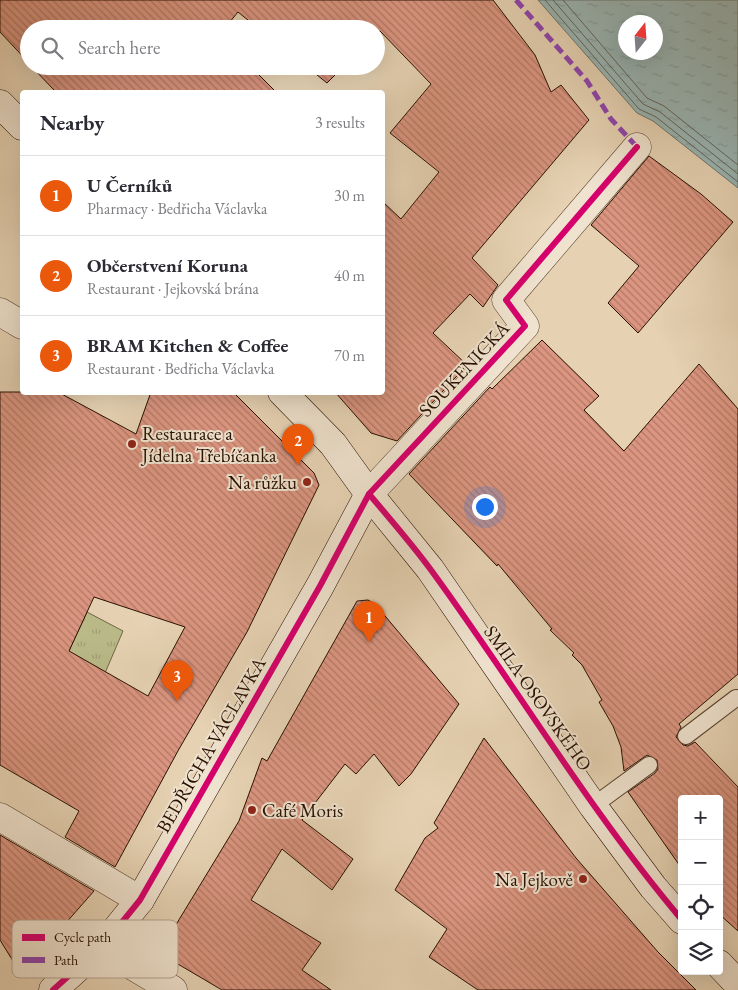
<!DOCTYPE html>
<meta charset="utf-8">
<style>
body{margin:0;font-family:"EB Garamond",serif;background:#f2f2f3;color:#2b2b33}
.controls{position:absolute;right:15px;bottom:15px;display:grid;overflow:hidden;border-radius:5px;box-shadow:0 5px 20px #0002}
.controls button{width:45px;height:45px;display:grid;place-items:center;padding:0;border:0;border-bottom:1px solid #e1e1e2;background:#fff;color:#2b2b33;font:25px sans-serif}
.compass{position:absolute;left:618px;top:15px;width:45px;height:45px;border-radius:50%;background:#fff;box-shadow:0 5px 20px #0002;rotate:17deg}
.you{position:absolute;left:484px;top:506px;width:18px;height:18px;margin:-12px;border:4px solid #fff;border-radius:50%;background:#1a73e8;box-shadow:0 0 0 8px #1a73e833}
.badge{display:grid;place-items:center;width:32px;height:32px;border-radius:50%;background:#ea580c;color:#fff;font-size:16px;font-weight:700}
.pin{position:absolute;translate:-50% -41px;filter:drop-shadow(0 1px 2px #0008)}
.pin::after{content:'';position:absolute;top:26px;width:18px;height:15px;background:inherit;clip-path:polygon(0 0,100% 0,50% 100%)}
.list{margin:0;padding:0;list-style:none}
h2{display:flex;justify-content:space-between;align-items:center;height:65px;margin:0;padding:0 20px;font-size:21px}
h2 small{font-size:16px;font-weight:400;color:#7c7c81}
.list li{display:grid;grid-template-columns:32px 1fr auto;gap:15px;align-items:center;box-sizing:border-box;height:80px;padding:0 20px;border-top:1px solid #e1e1e2}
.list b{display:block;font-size:19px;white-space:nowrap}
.list p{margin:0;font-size:16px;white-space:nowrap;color:#7c7c81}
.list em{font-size:16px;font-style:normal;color:#7c7c81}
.icon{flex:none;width:28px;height:28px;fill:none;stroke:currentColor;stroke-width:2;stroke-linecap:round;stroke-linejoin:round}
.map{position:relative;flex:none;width:738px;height:990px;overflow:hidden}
.search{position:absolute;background:#fff;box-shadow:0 5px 20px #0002;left:20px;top:20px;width:365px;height:55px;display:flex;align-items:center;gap:12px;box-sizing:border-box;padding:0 18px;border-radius:28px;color:#7c7c81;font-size:19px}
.panel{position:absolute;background:#fff;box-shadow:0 5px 20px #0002;left:20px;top:90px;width:365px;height:305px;border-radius:5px}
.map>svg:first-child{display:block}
.grass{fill:url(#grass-tufts);stroke:#716544}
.water{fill:url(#water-ripples);stroke:#6c746d;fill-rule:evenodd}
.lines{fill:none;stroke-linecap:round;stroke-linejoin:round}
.shore{stroke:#60635a;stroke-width:1}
.building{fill:url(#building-back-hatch);stroke:#281000;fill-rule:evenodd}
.lane-casing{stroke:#58402d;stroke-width:18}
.street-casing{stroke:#58402d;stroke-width:29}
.secondary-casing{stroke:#281000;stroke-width:29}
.lane{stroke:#efe2ce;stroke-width:16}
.street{stroke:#efe2ce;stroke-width:28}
.secondary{stroke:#efe2ce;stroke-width:28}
.quiet{stroke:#8e44ad;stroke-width:5;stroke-dasharray:10 5;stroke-linecap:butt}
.cycleway-casing{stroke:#efe2ce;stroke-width:9}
.cycleway{stroke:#d6006c;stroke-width:6}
.poi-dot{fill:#8f2418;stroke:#efe2ce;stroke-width:2}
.labels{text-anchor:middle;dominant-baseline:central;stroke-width:4;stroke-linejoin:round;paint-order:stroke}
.street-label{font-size:19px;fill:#281000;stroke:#efe2ce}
.poi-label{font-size:19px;fill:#281000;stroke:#efe2ce;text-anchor:start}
.key{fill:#efe2ce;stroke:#b3a390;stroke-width:1}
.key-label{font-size:14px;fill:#281000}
</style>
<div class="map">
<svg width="738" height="990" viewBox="0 0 738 990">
<defs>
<pattern id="grass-tufts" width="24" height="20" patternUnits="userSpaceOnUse" patternTransform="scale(1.25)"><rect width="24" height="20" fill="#baba89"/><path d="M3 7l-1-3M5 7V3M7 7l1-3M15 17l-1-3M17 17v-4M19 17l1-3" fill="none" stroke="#a09f74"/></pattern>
<pattern id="water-ripples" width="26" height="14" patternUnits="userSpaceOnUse" patternTransform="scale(1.25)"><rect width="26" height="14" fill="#99b6b5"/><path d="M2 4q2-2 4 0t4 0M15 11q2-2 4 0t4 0" fill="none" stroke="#849b9a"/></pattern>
<pattern id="building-back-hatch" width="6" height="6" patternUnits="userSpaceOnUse" patternTransform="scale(1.25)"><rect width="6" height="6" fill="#db9580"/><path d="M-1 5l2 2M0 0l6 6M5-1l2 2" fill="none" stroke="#b27866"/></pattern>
</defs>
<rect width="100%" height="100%" fill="#e6d2b3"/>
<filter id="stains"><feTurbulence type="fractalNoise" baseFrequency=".004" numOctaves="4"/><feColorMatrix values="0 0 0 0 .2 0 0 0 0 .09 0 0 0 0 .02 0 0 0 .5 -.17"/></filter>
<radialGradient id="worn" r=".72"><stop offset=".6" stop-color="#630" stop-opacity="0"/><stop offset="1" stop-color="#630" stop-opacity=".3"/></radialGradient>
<polygon class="grass" points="87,612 123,631 93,701 31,733"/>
<path class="water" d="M538 0H738V188L653 121 637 113ZM626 22H656V52H626Z"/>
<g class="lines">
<g class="shore">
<polyline points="545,0 639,109 656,117 738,182"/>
<polyline points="553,0 643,104 660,112 738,174"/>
<polyline points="563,0 647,98 664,106 738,165"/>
</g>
</g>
<g class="building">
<polygon points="0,0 493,0 535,55 551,92 561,85 589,120 472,258 498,285 483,307 470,294 433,333 467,365 397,441 371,433 335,392 382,392 382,201 401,219 439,172 390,133 431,84 380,31 376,35 376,29 259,29 238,12 224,29 29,29 29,63 0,32"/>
<polygon points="31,66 250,66 276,92 56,92"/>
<polygon points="306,66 344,66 327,83"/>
<polygon points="649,156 701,194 733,222 638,333 608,303 639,266 591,225"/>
<polygon points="542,340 599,396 584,410 624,451 699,364 738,409 738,674 679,724 681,727 676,737 683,745 688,746 695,742 738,787 738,931 719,914 719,799 682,799 682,873 678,868 680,866 628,792 655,773 658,769 657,760 647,755 624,771 621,747 613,726 599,702 602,700 582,665 572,655 574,653 550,630 552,629 498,564 497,566 409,474 490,387 492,389"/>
<path d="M0 392H58L136 434 151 392H233L314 473 319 485 247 632 179 749 115 867 65 837 79 811 0 765ZM94 597 185 627 148 696 69 651Z"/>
<polygon points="368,600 375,604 459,704 411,774 399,786 374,754 356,774 345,764 302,820 353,859 332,890 282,849 251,900 321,943 302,970 331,990 222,990 166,957 163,946 239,821 262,758 267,761 357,601"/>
<polygon points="484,738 576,858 658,952 696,990 478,990 429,957 447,929 395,890 425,838 438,828 434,823"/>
<polygon points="0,835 94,891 21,974 0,940"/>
</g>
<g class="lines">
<defs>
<g id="lane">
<polyline points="686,736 736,698"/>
<polyline points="593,806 649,765"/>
</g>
<g id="street">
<polyline points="0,312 22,325"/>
<polyline points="369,494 525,326 506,300 637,147"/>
<polyline points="0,817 140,900"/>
<polyline points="106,942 133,966 173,990"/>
</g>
<g id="secondary">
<polyline points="0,104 22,126"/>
<polyline points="282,392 333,444 369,494 430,569 593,806 653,887 682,920"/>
<polyline points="719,964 738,984"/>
<polyline points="53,990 106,942 140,900 320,586 369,494"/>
</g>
</defs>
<use href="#lane" class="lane-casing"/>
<use href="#street" class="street-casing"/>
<use href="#secondary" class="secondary-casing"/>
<use href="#lane" class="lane"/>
<use href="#street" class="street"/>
<use href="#secondary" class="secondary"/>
<polyline class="quiet" points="516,0 587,81 611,119 637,147"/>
<defs>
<g id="cycleway">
<path d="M369 494C390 519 412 544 431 570 516 686 589 810 682 920"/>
<polyline points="53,990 106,942 140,900 320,586 369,494 525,326 506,300 637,147"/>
</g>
</defs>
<use href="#cycleway" class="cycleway-casing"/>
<use href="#cycleway" class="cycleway"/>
</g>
<g class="poi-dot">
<circle cx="132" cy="444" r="5"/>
<circle cx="307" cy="482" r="5"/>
<circle cx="252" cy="810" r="5"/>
<circle cx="583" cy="879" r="5"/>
</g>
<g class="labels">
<g class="street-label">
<text transform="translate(464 369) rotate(-47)">SOUKENICKÁ</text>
<text transform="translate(538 698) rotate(55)">SMILA OSOVSKÉHO</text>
<text transform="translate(211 745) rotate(-60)">BEDŘICHA VÁCLAVKA</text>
</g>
<g class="poi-label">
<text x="142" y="433">Restaurace a<tspan x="142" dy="22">Jídelna Třebíčanka</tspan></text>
<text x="297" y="482" text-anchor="end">Na růžku</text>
<text x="262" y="810">Café Moris</text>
<text x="573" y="879" text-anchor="end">Na Jejkově</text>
</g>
</g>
<rect x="12" y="920" width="166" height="58" rx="8" class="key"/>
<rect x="22" y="934" width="23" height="7" fill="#d6006c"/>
<rect x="22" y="957" width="23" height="6" fill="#8e44ad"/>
<g class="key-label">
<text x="54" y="942">Cycle path</text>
<text x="54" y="965">Path</text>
</g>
<rect width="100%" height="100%" filter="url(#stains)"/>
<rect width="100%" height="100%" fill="url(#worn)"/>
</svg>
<div class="controls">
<button>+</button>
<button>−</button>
<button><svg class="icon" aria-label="locate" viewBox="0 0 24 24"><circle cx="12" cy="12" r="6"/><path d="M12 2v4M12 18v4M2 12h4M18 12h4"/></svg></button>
<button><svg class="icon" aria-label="layers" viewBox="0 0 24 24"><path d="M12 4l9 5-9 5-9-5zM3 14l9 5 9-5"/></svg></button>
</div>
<svg class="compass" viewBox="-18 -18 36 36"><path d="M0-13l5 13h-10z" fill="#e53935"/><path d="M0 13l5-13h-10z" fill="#7c7c81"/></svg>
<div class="you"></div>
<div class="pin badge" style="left:369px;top:642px">1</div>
<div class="pin badge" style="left:298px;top:465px">2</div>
<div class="pin badge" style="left:177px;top:701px">3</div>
<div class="search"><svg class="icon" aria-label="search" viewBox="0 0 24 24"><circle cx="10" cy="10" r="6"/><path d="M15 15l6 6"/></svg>Search here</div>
<section class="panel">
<h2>Nearby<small>3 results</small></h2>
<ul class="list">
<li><span class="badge">1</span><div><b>U Černíků</b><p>Pharmacy · Bedřicha Václavka</p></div><em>30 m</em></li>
<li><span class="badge">2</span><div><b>Občerstvení Koruna</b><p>Restaurant · Jejkovská brána</p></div><em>40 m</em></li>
<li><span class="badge">3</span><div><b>BRAM Kitchen &amp; Coffee</b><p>Restaurant · Bedřicha Václavka</p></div><em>70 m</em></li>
</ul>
</section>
</div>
